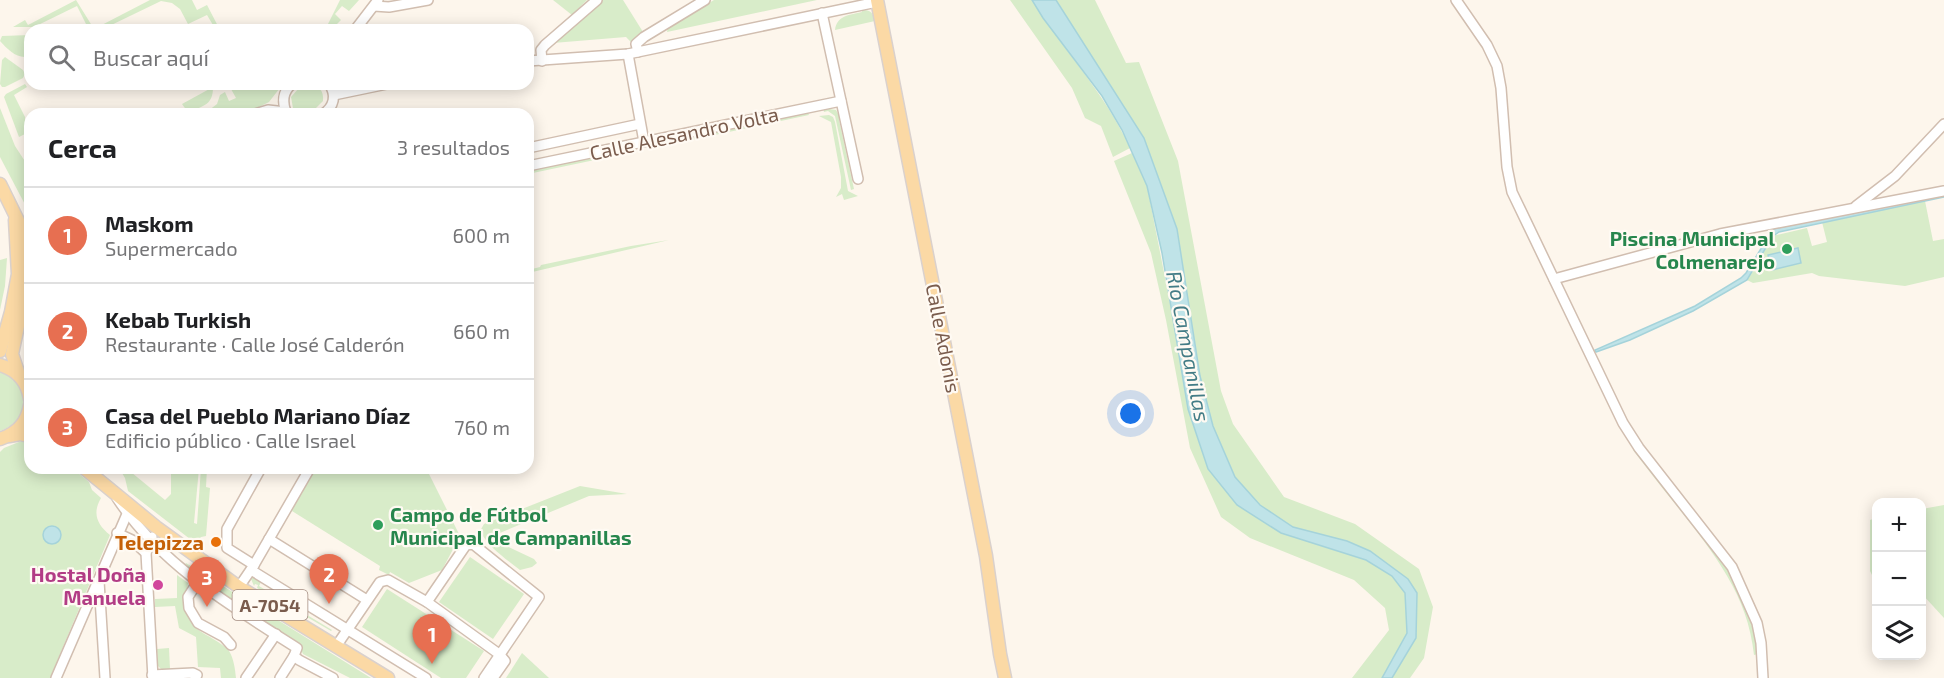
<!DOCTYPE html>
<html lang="es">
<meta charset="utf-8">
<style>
body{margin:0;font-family:"Exo 2",sans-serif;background:#f6f6f6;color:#202124}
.controls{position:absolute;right:18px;bottom:18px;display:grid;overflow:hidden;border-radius:12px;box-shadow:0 3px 15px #0003}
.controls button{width:54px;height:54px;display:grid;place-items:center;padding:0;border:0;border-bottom:2px solid #e0e0e0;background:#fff;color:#202124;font:30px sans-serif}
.you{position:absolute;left:1131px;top:414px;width:21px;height:21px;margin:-15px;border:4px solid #fff;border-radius:50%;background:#1a73e8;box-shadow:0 0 0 9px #1a73e833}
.badge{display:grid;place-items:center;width:39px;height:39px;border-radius:50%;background:#e76f51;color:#fff;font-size:20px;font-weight:700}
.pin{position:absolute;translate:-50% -50px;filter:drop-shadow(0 2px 3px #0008)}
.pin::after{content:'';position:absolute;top:32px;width:21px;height:18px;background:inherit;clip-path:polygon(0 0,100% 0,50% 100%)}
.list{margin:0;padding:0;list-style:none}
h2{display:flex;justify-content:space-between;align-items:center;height:78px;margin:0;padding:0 24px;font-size:26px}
h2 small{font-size:20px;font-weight:400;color:#757577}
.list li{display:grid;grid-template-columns:39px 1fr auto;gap:18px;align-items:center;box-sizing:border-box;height:96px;padding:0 24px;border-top:2px solid #e0e0e0}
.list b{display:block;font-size:22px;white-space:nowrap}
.list p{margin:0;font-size:20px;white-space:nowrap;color:#757577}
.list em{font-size:20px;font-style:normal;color:#757577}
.icon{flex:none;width:33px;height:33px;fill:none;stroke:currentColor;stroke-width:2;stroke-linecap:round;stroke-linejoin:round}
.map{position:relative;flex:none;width:1944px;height:678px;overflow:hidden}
.search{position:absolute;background:#fff;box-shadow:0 3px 15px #0003;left:24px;top:24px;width:510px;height:66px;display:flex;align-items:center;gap:15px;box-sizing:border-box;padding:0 21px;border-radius:18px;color:#757577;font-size:22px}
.panel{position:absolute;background:#fff;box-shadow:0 3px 15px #0003;left:24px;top:108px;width:510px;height:366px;border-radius:18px}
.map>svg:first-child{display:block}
.green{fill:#d8ecc9}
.water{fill:#bfe3e8;stroke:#a5d3da;stroke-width:1.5}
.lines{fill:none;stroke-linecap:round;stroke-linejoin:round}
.minor-casing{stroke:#d1beb0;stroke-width:12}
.major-casing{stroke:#dad1cd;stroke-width:15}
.minor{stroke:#fff;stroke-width:9}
.major{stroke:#fbd9a5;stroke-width:12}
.leisure-dot{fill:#2e9e5b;stroke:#fffaf3;stroke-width:2}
.food-dot{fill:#e8710a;stroke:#fffaf3;stroke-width:2}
.hotel-dot{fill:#d1479c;stroke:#fffaf3;stroke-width:2}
.labels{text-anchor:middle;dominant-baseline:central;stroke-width:4.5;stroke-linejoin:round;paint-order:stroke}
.shield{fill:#fffaf3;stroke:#a28b7f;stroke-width:1.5}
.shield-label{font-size:18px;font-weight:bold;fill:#7a5c4d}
.street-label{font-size:20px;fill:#7a5c4d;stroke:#fffaf3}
.leisure-label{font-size:20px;font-weight:bold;fill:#27864d;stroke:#fffaf3;text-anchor:end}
.food-label{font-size:20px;font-weight:bold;fill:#c56008;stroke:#fffaf3;text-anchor:end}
.hotel-label{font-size:20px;font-weight:bold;fill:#b23c85;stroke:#fffaf3;text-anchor:end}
.water-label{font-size:21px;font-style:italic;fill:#437c86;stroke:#fffaf3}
</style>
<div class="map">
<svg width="1944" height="678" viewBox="0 0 1944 678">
<rect width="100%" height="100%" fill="#fdf6ec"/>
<g class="green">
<polygon points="76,0 94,29 150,0 192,0 197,10 207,5 220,30 216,30 207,15 188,24 180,9 172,3 161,1 101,30 89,30 77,6 34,27 13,27 25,20 28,25"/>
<polygon points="340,0 359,0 349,11 342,6 335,14 341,20 333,28 335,30 325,30"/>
<polygon points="553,0 587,0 572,15"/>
<polygon points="602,0 623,0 643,32 631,42 626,37 553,43"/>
<polygon points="714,0 817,0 667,32 668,27"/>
<path d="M1010 0H1032C1064 51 1105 93 1130 148L1113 157 1101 126 1085 118 1072 88Z"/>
<polygon points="1056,0 1095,0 1126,63 1139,62 1178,161 1221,391 1233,424 1284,497 1355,524 1419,569 1433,607 1424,658 1410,678 1392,678 1416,637 1417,593 1370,551 1347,541 1293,527 1259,505 1235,477 1213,426 1200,376 1177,229 1144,138"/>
<path d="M862 10C871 10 873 13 875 21L835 30C837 15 850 15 862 12Z"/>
<path d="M30 35V56C18 60 8 50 0 41L2 36Z"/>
<polygon points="5,57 23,70 25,74 23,78 5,87 2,87 0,84 2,60"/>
<polygon points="25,84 27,87 14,95 25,117 25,127 27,133 19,137 4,97 6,94"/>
<polygon points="241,84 249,86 252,84 283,84 269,102 245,114 204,114 217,104 220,95 225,92 229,101 236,98 231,89"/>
<path d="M309 85C319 85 324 91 323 101L314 110 300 113 293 108 291 97 299 88Z"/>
<path d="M213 87C213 105 204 105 190 112L187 111 182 104Z"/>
<polygon points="0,108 15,146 30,169 30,218 30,214 0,157"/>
<polygon points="823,108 836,110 841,119 839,120 854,189 851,190 835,116 828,111 824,112"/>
<polygon points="808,113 809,115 658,147 658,144"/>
<polygon points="829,115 833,117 835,122 848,191 858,196 844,200 842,194 836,197 841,188 841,177 831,122 819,116"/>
<polygon points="628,150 628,153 528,174 528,171"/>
<polygon points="1132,153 1147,186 1172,313 1188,409 1208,469 1281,533 1366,560 1392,576 1405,593 1407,633 1382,678 1352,678 1389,630 1385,608 1354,580 1250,538 1221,517 1190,448 1166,320 1151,253 1114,161"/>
<polygon points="1925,201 1933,241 1944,239 1944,277 1905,286 1819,276 1812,273 1753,283 1747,280 1772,236 1807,228 1812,246 1827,242 1822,222"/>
<polygon points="669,240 528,273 528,270 540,267 541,265 631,246"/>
<polygon points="7,258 5,286 0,310 0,260"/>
<path d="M0 371C31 382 32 420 0 431Z"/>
<path d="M24 440 30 441V468H72L89 482 92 490 101 498C92 513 97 525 110 535L50 678H0V452L4 448Z"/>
<path d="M1634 449 1718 554C1738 585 1753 618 1758 654L1754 655C1748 594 1712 551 1676 505 1661 487 1647 468 1633 450Z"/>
<polygon points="119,468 126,468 165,500 171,494 171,468 199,468 194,523 197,524 201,468 207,468 206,487 210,488 206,536 201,537 198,540 199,546 128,491 125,478"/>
<polygon points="316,468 426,468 460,536 442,570 409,583 390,572 389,575 379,570 380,566 292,511 294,507 293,506"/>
<path d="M580 486 627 494 589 496 495 535 498 542 534 559 537 563 532 567 520 570C506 559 488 547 480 531L484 524Z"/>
<polygon points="1944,505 1944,618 1922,594 1922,509"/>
<polygon points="1876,518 1876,580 1875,581 1870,571 1870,520"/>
<polygon points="470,557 524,594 493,639 439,602"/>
<polygon points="186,563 371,678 350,678 303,654 298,643 201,582 183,567"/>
<path d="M177 575 188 583C184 610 184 624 210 637 216 641 224 645 229 651 234 659 235 669 236 678H221L220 668 198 667 196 637 179 628 175 606 155 607V599L177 598Z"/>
<polygon points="253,577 262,580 259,586 332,630 331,631 257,588 258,585 255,584 254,586 251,579"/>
<polygon points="387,589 484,651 466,678 441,678 362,627"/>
<polygon points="169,648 170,669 161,669 158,666 157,649"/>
<polygon points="522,653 549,678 506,678"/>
</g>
<g class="water">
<polygon points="1032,0 1056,0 1144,138 1177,229 1200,376 1213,426 1235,477 1260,505 1293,527 1347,541 1370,551 1408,579 1417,593 1416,638 1392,678 1382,678 1407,633 1405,593 1392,576 1366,560 1281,533 1237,505 1208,469 1188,409 1162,253 1147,186 1122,130 1102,96 1043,18"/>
<polygon points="1944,193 1944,197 1779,232 1772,237 1747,280 1693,311 1630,340 1596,352 1595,350 1695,306 1741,278 1746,273 1773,229"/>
<polygon points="1798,248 1801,263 1772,270 1768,255"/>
<circle cx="52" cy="535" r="9"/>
</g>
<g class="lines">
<defs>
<g id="minor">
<polyline points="1456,0 1487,45 1497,66 1501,88 1507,167 1512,192 1623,423 1639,448 1732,567 1757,623 1761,643 1763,678"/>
<polyline points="374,6 389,7 428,0"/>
<polyline points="822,13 858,179"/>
<polyline points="355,30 378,0"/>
<polyline points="638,52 636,44 644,37 705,0"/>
<polyline points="628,54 644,142"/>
<polyline points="528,61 628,54 877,2"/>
<polyline points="542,61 541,50 545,45 597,0"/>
<polyline points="334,95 387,84"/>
<polyline points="255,114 268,110 286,112 286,114"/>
<path d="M287 114C282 103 282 92 292 84"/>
<path d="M323 114C334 107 337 95 329 84"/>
<polyline points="528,148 640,124"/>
<polyline points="528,166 841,101"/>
<polyline points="1856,206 1895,176 1944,124"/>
<polyline points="1554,279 1720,234 1944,191"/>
<path d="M117 498C161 565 231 606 297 648L294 656 299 660 333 678"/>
<polyline points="117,533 132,540 146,553"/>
<polyline points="152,537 146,553 153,678"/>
<polyline points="269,539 367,600"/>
<polyline points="254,565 227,548 227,529 261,468"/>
<polyline points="251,570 426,678"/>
<polyline points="99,581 105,678"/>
<polyline points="197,583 188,597 189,608 198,623 224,637 231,645"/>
<polyline points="239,587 254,565 310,468"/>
<polyline points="427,602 466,545 473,544 539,597 484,678"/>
<polyline points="337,645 380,582 388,580 427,602 499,654 505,661 493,678"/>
<polyline points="152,675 193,673 197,675 195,678"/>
<polyline points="56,678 127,514"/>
<polyline points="246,678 276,634"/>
<polyline points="280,678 294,656"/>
</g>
<g id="major">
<polyline points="877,0 986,556 1000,654 1005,678"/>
<polyline points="0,184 25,235 28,249 28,279 12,354 19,375"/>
<polyline points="0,351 11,312 18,274 15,220"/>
<path d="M0 365C17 370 27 381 30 399"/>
<polyline points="9,436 20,434 30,436"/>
<path d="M0 439C17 433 27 423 30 405"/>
<polyline points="84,468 156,527 239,587 388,678"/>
</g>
</defs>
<use href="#minor" class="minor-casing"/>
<use href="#major" class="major-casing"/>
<use href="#minor" class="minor"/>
<use href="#major" class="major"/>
</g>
<g class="leisure-dot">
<circle cx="1787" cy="249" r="6"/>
<circle cx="378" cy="525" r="6"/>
</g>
<circle class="food-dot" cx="216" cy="542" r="6"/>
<circle class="hotel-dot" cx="158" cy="585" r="6"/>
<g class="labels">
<rect class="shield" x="232.5" y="590" width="75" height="30" rx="4.5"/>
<g class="shield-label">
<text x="270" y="605">A-7054</text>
</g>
<g class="street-label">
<text transform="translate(684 133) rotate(-12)">Calle Alesandro Volta</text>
<text transform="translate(944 338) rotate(79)">Calle Adonis</text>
</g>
<g class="leisure-label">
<text x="1775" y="238">Piscina Municipal<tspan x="1775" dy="23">Colmenarejo</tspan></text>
<text x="390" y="514" text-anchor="start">Campo de Fútbol<tspan x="390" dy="23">Municipal de Campanillas</tspan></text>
</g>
<g class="food-label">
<text x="204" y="542">Telepizza</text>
</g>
<g class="hotel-label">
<text x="146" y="574">Hostal Doña<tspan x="146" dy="23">Manuela</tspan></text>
</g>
<g class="water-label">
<text transform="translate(1189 346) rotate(79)">Río Campanillas</text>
</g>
</g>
</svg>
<div class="controls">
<button>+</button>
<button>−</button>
<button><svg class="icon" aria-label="layers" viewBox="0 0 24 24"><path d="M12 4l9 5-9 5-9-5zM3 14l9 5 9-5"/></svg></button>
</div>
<div class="you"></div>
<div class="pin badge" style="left:432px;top:664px">1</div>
<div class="pin badge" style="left:329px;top:604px">2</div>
<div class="pin badge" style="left:207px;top:607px">3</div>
<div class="search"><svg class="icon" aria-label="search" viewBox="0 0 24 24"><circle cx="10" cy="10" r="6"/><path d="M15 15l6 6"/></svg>Buscar aquí</div>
<section class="panel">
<h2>Cerca<small>3 resultados</small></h2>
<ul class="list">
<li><span class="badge">1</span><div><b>Maskom</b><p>Supermercado</p></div><em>600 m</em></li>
<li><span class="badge">2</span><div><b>Kebab Turkish</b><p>Restaurante · Calle José Calderón</p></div><em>660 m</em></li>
<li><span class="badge">3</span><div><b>Casa del Pueblo Mariano Díaz</b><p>Edificio público · Calle Israel</p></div><em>760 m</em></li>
</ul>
</section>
</div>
